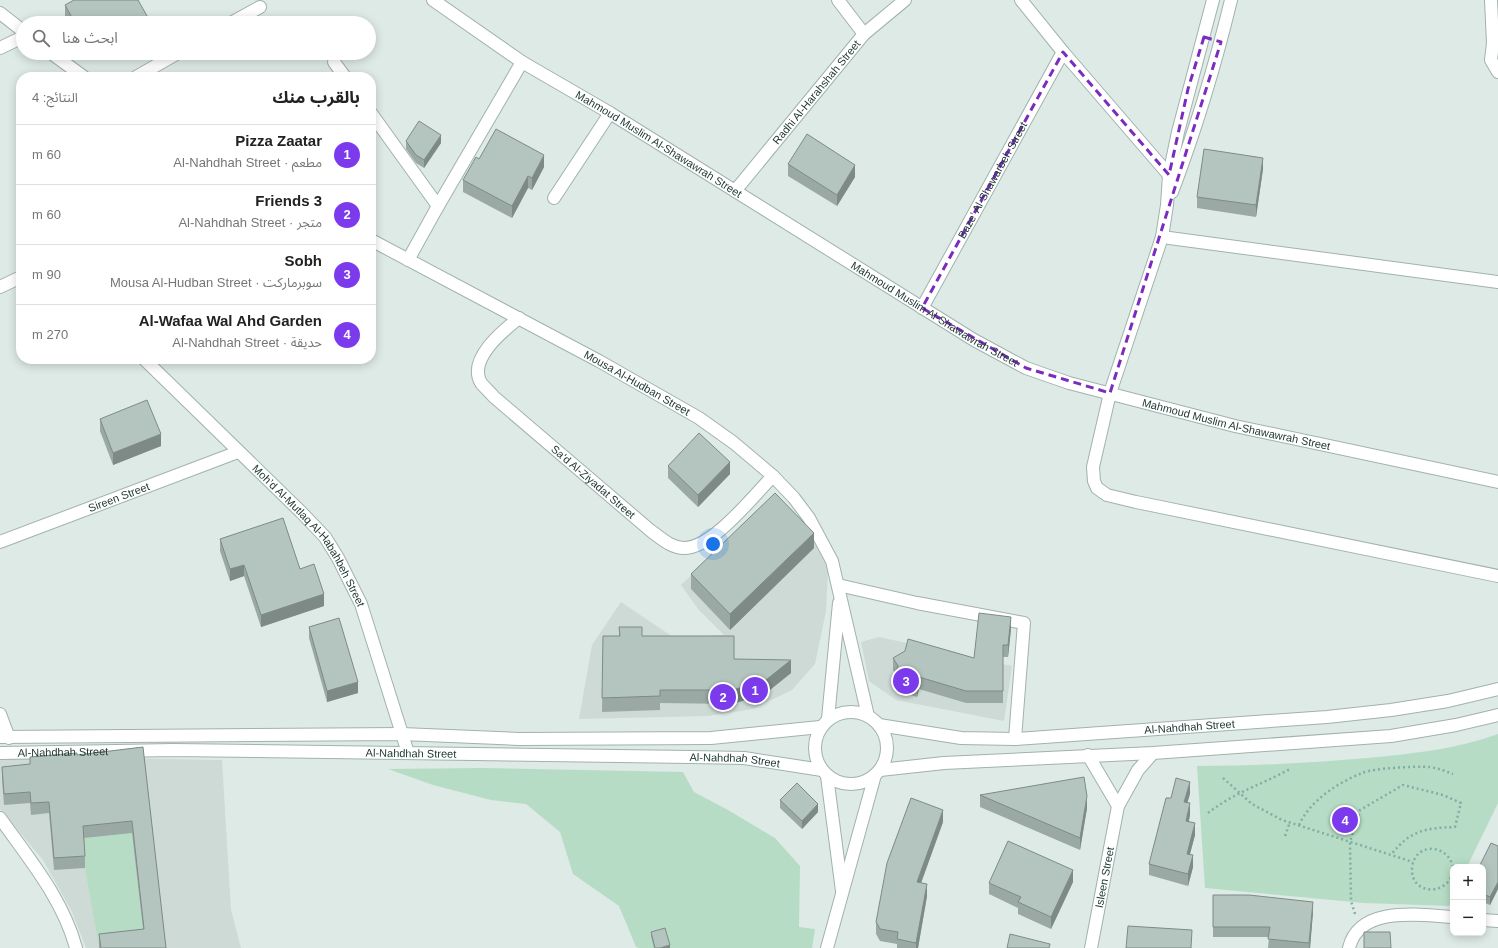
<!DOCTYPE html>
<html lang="ar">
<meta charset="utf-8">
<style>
body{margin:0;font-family:Arial,"Noto Sans Arabic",sans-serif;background:#f2f2f2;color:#222;direction:rtl}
.controls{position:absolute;right:12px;bottom:12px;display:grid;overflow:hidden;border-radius:8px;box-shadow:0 2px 10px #0003}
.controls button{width:36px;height:36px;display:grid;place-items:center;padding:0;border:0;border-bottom:1px solid #e0e0e0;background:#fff;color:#222;font:20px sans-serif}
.you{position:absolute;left:713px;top:544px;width:14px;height:14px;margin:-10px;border:3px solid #fff;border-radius:50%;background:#1a73e8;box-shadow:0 0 0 6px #1a73e833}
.badge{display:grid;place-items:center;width:26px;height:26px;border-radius:50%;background:#7c3aed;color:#fff;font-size:13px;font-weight:700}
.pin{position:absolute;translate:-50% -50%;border:2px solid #fff;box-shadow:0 1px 4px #0006}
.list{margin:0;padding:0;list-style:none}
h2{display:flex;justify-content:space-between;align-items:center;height:52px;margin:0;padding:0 16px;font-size:17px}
h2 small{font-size:13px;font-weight:400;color:#767676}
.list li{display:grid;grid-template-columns:26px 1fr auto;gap:12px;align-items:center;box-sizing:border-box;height:60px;padding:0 16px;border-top:1px solid #e0e0e0}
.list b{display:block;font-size:15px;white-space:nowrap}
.list p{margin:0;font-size:13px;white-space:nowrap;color:#767676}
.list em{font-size:13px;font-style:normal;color:#767676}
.icon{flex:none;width:22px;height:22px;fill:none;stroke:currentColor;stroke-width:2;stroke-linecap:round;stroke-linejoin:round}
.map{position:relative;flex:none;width:1498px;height:948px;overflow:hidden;direction:ltr}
.search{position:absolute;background:#fff;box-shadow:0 2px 10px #0003;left:16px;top:16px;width:360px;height:44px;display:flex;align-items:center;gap:10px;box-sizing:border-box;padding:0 14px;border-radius:22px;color:#767676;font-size:15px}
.panel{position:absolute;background:#fff;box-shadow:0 2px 10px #0003;left:16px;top:72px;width:360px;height:292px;border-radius:16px;direction:rtl}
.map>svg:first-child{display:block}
.built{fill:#cddad5}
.green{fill:#b7dcc5}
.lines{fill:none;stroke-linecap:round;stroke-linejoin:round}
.minor-casing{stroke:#a1b2ae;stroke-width:14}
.path{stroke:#7faea5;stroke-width:2.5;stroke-dasharray:2 3;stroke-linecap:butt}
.minor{stroke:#fff;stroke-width:12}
.wall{fill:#9ba9a5}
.shaded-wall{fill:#7e8a86}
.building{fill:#b4c5c0;stroke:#7e8a86}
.marked{fill:none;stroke:#7b2cbf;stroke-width:3;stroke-dasharray:8 5;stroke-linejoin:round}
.labels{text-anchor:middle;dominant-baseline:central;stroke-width:3;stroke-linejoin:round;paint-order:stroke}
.street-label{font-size:11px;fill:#203a36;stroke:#eff7f4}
</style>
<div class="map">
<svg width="1498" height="948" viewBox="0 0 1498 948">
<rect width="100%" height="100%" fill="#deeae6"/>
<g class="built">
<polygon points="777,494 818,545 828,571 826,611 815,664 792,690 753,709 708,716 579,719 592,645 621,602 673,637 724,635 698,609 681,585"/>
<polygon points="879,637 1012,666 1004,721 896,700 869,681 861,642"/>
<polygon points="0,756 222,760 231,910 241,948 86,948 72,912 43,860 0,809"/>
</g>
<g class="green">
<path d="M1498 734V803L1467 867H1453V897L1449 906 1364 903 1205 888 1197 766C1254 766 1310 763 1367 758 1411 754 1457 749 1498 734Z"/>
<polygon points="77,765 132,833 144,941 99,946 85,868"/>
<polygon points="483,768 683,772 694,792 728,810 775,838 800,866 799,927 815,929 812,948 639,948 636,947 619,906 573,874 560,832 526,804 491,800 433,785 388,769"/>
</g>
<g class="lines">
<defs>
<g id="minor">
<path id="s1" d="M433 0 522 62 610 113 974 340 1026 368 1069 383 1235 426 1498 482"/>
<polyline points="838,0 864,34"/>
<polyline points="1021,0 1063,52 1169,175"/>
<polyline points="1213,0 1178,132 1169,175 1167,205 1162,237 1110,393 1093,467 1094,481 1097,488 1107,495 1136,502 1498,576"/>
<polyline points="1491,0 1493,43 1491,60 1498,72"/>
<polyline points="0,13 23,31"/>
<polyline points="231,23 260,7"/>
<polyline points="0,48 23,37"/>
<polyline points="51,53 84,77"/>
<polyline points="334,62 345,77"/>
<polyline points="136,77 178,53"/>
<polyline points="371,113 438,206"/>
<path id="s2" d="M735 191 864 34 905 0"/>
<path d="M1172 192C1196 129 1215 66 1231 0"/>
<polyline points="554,198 610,113"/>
<polyline points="1162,237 1498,282"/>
<path id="s3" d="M371 240 599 361 699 418 734 443 773 476 794 498 809 518 832 561 868 716"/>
<polyline points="408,260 438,206 522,62"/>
<polyline points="0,287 21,277"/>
<path id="s4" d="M922 308 1063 52"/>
<path id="s5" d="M519 318C504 330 467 359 481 383 485 388 490 392 494 397L651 531C661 538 671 548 684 548 713 548 753 496 773 476"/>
<path id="s6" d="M144 359 301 512 325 537 338 558 361 604 408 753"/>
<path id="s7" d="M0 542 238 452"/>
<polyline points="838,585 917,603 1024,623 1015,739"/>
<circle cx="851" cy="748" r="36"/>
<polyline points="0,714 9,738"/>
<polyline points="828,719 839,603"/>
<path id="s8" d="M879 725 961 738 1015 739 1327 717 1391 710 1448 701 1498 689"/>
<polyline points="0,737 402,734 519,739 711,738 820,727"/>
<path id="s9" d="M0 753 173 750 691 757 744 758 822 770"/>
<polyline points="1088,755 1118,806"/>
<polyline points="880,770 944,763 1153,753 1391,736 1456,725 1498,715"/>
<polyline points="827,776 842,891"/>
<path d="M0 818C29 859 63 899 76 948"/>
<polyline points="1483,920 1498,921"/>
<polyline points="827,948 875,775"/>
<path id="s10" d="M1091 948 1118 806 1138 770 1153 753"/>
<path d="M1349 948C1359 905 1420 915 1453 917"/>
</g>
</defs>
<use href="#minor" class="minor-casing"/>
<g class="path">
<polyline points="1223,778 1252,804 1282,820 1413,862"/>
<path d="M1208 813C1233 793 1263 784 1290 769"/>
<path d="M1299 825C1310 801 1337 783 1362 773 1374 768 1415 766 1429 767 1438 768 1445 771 1453 774"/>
<polyline points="1285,836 1290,822"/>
<path d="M1453 873C1445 897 1411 894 1412 869 1413 843 1447 842 1453 867"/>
<path d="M1355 914 1351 901 1350 842 1360 810 1403 785 1443 795 1461 803 1455 827C1426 828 1410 830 1391 855"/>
</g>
<use href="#minor" class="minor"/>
</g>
<g class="wall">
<polygon points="65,5 151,23 69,23 65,17"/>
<polygon points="90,53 129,53 116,59"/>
<polygon points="406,141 441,143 424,168 416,163 406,149"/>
<polygon points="788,164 855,177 837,206 788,176"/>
<polygon points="544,167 532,190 528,188 512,218 463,192 463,180"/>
<polygon points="1263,169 1256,217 1197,208 1197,197"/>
<polygon points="100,419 161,446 113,465 100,431"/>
<polygon points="668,466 730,474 698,507 668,478"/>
<polygon points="220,539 300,569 324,606 261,627 244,576 230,581 220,551"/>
<polygon points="814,548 730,630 691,589 691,574"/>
<polygon points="309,627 358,693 327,702 309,638"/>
<polygon points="619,627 642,636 791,673 766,693 733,704 660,703 660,710 602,712 603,636 619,636"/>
<polygon points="1011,629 1008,657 1003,657 1003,703 966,703 919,689 917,697 895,690 895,678 896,674 893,670 893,658 974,658"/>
<polygon points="143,747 166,948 99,948 99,934 143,929 132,833 84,838 85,856 85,868 54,870 49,813 31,815 30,803 4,805 2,778 2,767 30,764 30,757 77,755"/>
<polygon points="1190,794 1187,803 1190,815 1189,821 1195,835 1190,854 1193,867 1188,886 1149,875 1149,864"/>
<polygon points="980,795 1087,808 1080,850 980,807"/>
<polygon points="780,800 818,812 802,829 780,808"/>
<polygon points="943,822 921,883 927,896 918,948 897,948 897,944 880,941 876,934 876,922"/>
<polygon points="1498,846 1498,889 1490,905 1483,902 1483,867"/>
<polygon points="1073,882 1051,929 1018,914 1018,908 989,894 989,883"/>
<polygon points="1213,895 1313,912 1310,948 1268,948 1269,937 1213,937"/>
<polygon points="651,932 670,948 654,948 651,936"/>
</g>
<g class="shaded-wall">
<polygon points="116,53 129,53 116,59"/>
<polygon points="441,135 441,143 424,168 424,160"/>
<polygon points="544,155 544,167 532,190 532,178"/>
<polygon points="1263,158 1263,169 1256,217 1256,205"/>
<polygon points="855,165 855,177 837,206 837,195"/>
<polygon points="528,176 528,188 512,218 512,206"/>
<polygon points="161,434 161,446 113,465 113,453"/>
<polygon points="730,462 730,474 698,507 698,495"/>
<polygon points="814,533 814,548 730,630 730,614"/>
<polygon points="244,565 244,576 230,581 230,569"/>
<polygon points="324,594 324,606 261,627 261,615"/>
<polygon points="1011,617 1011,629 1008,657 1008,645"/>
<polygon points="791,660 791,673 766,693 733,704 733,690"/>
<polygon points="919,677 919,689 917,697 917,685"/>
<polygon points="358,682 358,693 327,702 327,691"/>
<polygon points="1190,782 1190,794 1184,814 1184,802"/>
<polygon points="1087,796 1087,808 1080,850 1080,838"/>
<polygon points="1190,803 1190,815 1186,832 1186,821"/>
<polygon points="818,804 818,812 802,829 802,821"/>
<polygon points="943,810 943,822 917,894 917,882"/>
<polygon points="1195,823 1195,835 1187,865 1187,854"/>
<polygon points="1193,855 1193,867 1188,886 1188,874"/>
<polygon points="1073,870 1073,882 1051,929 1051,917"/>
<polygon points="1498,882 1498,889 1490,905 1490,897"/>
<polygon points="927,884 927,896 918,948 916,948 916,943"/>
<polygon points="1313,902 1313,912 1310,948 1309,948"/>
<polygon points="670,945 670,948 660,948"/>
</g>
<g class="building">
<polygon points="74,0 138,0 151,23 75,23 65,5"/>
<polygon points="419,121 441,135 424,160 416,155 406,141"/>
<polygon points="496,129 544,155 532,178 528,176 512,206 463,180 476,157 479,159"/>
<polygon points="807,134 855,165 837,195 788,164"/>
<polygon points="1204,149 1263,158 1256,205 1197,197"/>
<polygon points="147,400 161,434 113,453 100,419"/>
<polygon points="699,433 730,462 698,495 668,466"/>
<polygon points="775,493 814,533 730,614 691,574"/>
<polygon points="283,518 300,569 314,564 324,594 261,615 244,565 230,569 220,539"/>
<polygon points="979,613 1011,617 1008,645 1003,645 1003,691 966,691 919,677 917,685 895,678 898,666 893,658 905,651 908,639 974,658"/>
<polygon points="339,618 358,682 327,691 309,627"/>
<polygon points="619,627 642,627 642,636 734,636 734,659 791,660 766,680 733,690 660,690 660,696 602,698 603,636 620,636"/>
<polygon points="143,747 166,948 101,948 99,934 144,929 132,821 83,826 85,856 54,858 49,802 31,803 30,792 4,794 2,767 30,764 30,757 77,753 77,755"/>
<polygon points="1084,777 1087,796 1080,838 980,795"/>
<polygon points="1176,778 1190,782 1184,802 1190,803 1186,821 1195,823 1187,854 1193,855 1188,874 1149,864 1166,798 1171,798"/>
<polygon points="797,783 818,804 802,821 780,800"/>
<polygon points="911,798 943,810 917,882 927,884 916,943 897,939 898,932 880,929 876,922 887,863"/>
<polygon points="1008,841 1073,870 1051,917 1018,902 1021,897 989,883"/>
<polygon points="1491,843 1498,846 1498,882 1490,897 1483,894 1483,867 1479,867"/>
<polygon points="1213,895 1249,895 1313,902 1309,943 1268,939 1270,927 1213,927"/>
<polygon points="1128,926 1192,930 1191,948 1126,948"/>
<polygon points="665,928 670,945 660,948 655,948 651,932"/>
<polygon points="1364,932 1390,932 1391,948 1364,948"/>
<polygon points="1010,934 1050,944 1049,948 1007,948"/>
</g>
<path class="marked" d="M1204 37 1221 42 1110 393 1026 368 922 308 1063 52 1169 175 1188 89Z"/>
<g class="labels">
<g class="street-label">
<text stroke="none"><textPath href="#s2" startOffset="128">Radhi Al-Harahshah Street</textPath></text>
<text stroke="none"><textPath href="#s1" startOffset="268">Mahmoud Muslim Al-Shawawrah Street</textPath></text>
<text stroke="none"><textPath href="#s4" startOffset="146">Baze’ Al-Shawarbeh Street</textPath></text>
<text stroke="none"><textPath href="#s1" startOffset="592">Mahmoud Muslim Al-Shawawrah Street</textPath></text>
<text stroke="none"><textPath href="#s3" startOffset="302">Mousa Al-Hudban Street</textPath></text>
<text stroke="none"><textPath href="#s1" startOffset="916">Mahmoud Muslim Al-Shawawrah Street</textPath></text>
<text stroke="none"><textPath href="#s5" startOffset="231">Sa’d Al-Ziyadat Street</textPath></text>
<text stroke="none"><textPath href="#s7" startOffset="127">Sireen Street</textPath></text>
<text stroke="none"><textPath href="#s6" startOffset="243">Moh’d Al-Mutlaq Al-Habahbeh Street</textPath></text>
<text stroke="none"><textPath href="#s8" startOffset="312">Al-Nahdhah Street</textPath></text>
<text stroke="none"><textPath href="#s9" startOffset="63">Al-Nahdhah Street</textPath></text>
<text stroke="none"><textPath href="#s9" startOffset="411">Al-Nahdhah Street</textPath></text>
<text stroke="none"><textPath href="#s9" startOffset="735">Al-Nahdhah Street</textPath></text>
<text stroke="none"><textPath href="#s10" startOffset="72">Isleen Street</textPath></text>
</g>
</g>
</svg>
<div class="controls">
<button>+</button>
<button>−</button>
</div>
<div class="you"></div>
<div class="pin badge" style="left:755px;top:690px">1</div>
<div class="pin badge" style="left:723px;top:697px">2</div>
<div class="pin badge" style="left:906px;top:681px">3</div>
<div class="pin badge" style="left:1345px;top:820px">4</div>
<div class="search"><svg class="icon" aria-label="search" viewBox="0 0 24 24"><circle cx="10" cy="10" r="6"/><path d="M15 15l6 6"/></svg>ابحث هنا</div>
<section class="panel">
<h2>بالقرب منك<small>النتائج: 4</small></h2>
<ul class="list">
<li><span class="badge">1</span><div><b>Pizza Zaatar</b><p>مطعم · Al-Nahdhah Street</p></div><em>60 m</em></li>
<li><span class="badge">2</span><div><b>3 Friends</b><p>متجر · Al-Nahdhah Street</p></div><em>60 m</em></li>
<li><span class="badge">3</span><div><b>Sobh</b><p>سوبرماركت · Mousa Al-Hudban Street</p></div><em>90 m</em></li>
<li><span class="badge">4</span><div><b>Al-Wafaa Wal Ahd Garden</b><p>حديقة · Al-Nahdhah Street</p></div><em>270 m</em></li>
</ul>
</section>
</div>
